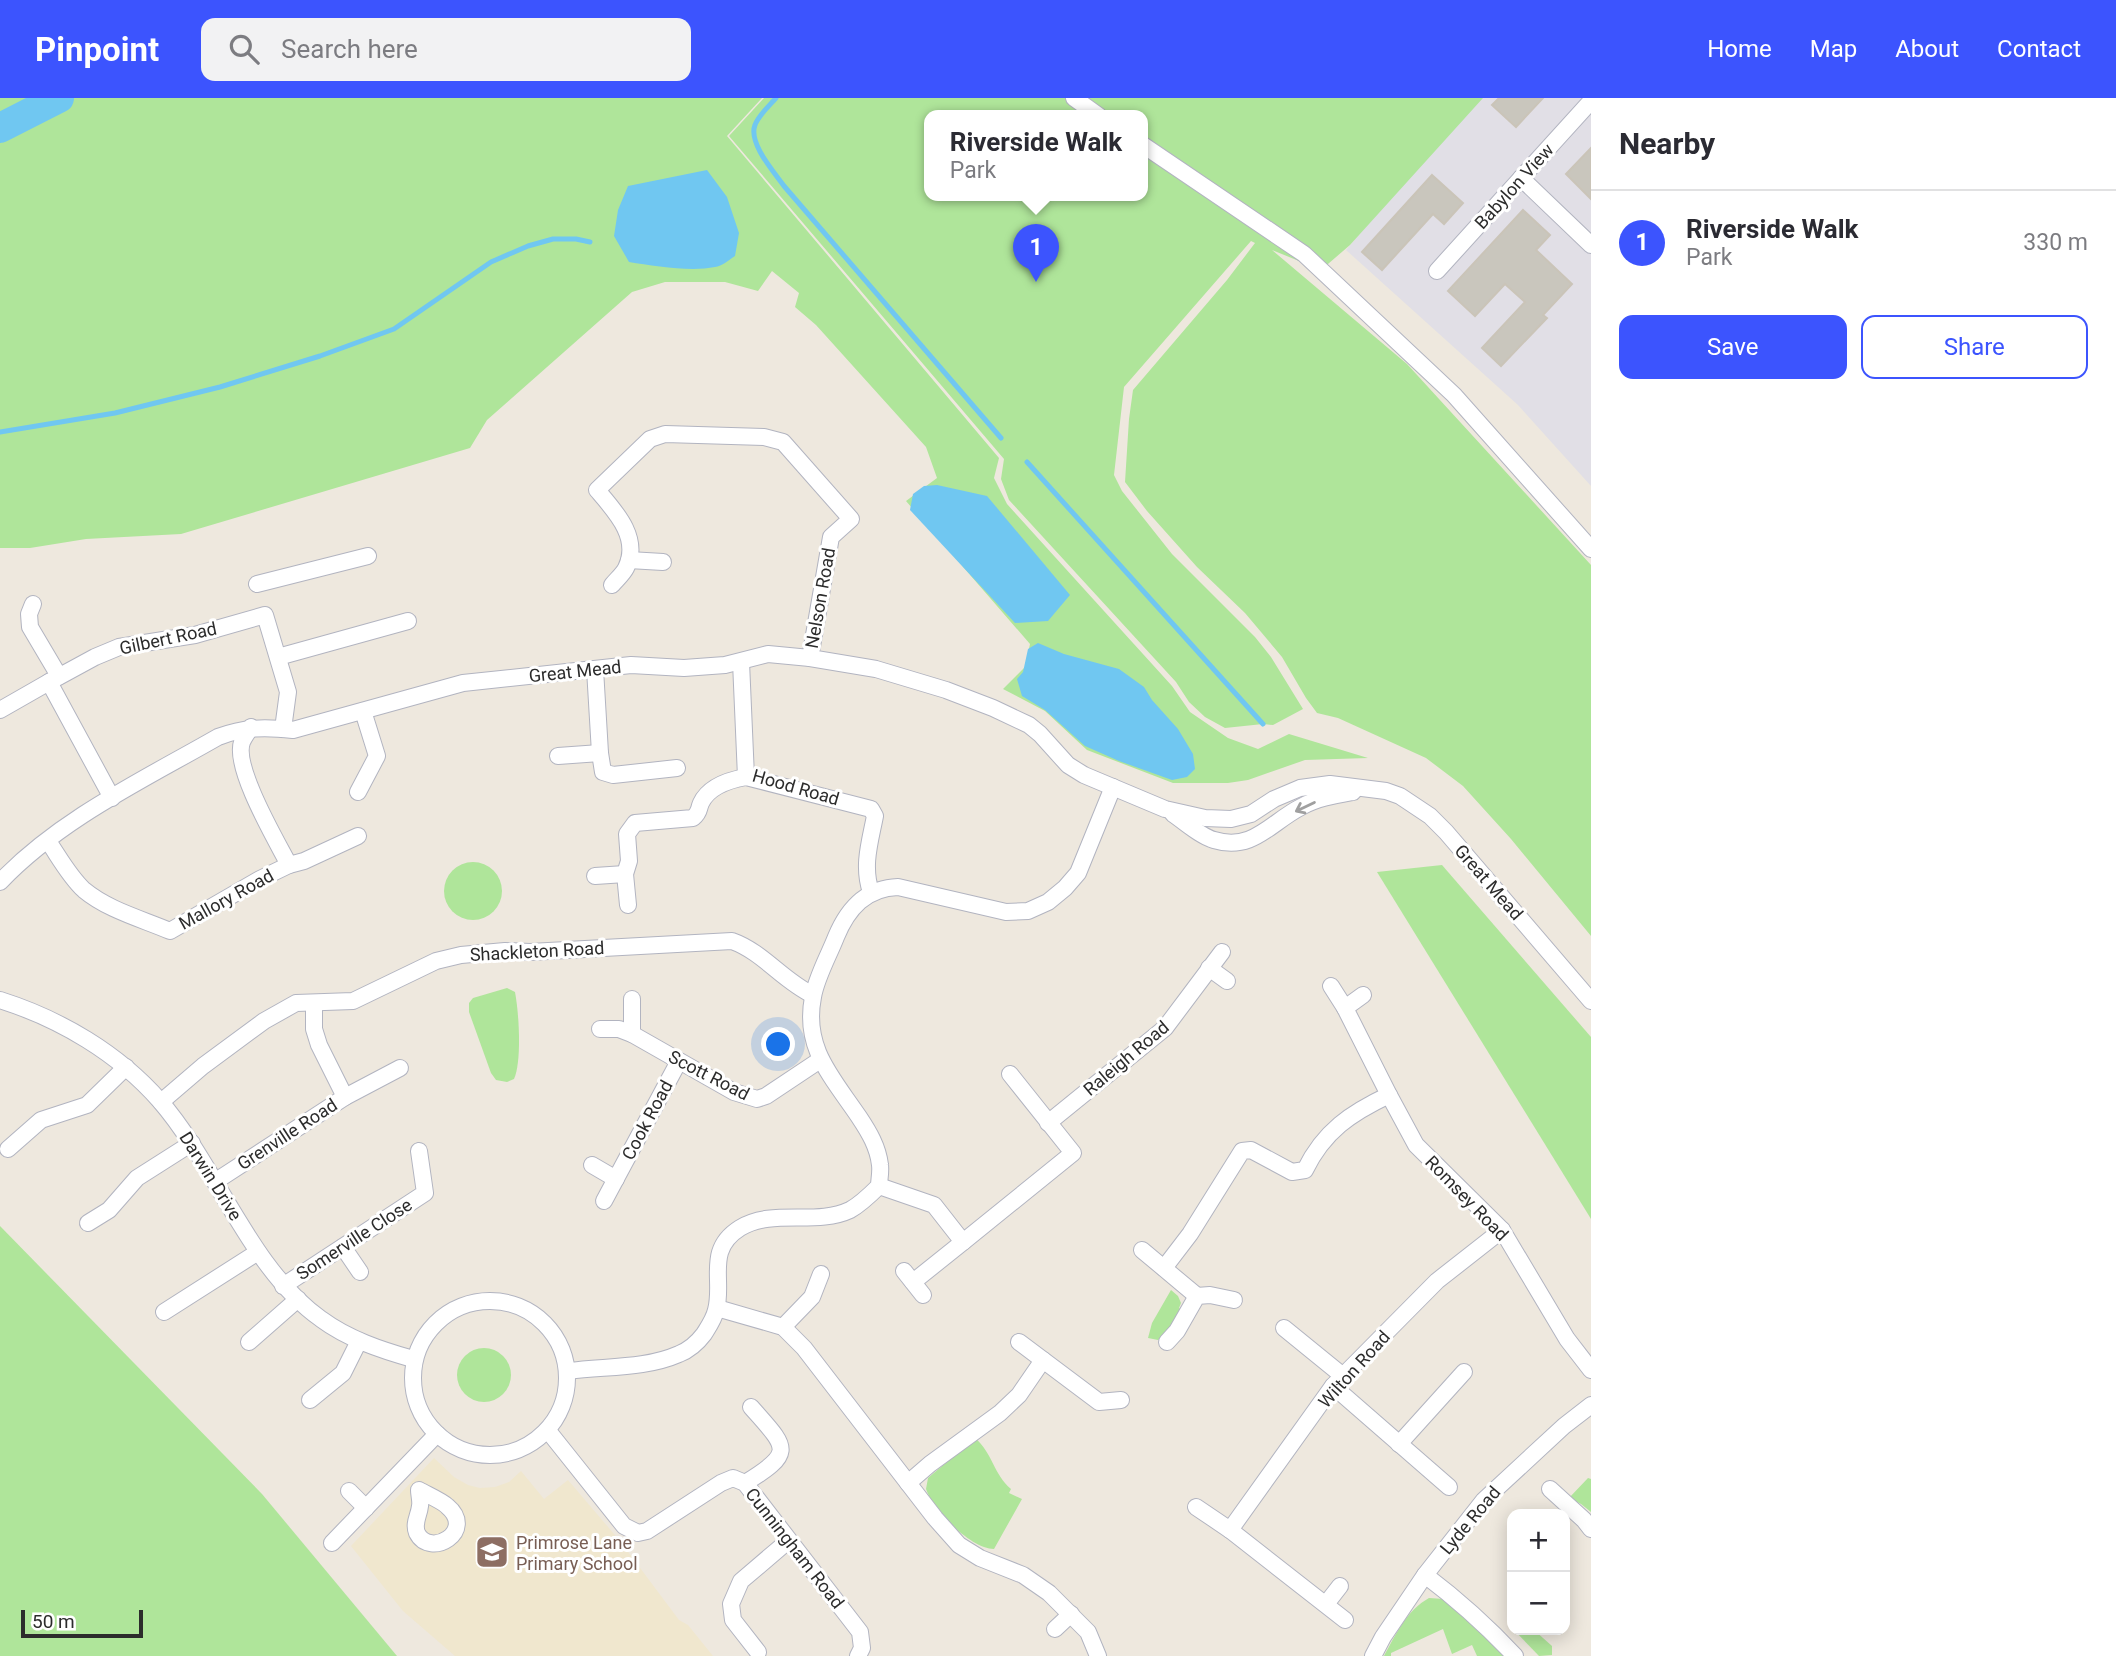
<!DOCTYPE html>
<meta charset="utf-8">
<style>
body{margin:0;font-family:Roboto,sans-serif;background:#f2f2f3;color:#2b2b33}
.controls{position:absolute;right:21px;bottom:21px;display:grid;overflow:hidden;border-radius:14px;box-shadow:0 4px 18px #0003}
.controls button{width:63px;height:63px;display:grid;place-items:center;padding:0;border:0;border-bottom:2px solid #e1e1e2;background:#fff;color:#2b2b33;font:35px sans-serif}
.scale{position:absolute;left:21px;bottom:18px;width:122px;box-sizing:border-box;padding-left:7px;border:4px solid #2c2c2c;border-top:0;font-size:19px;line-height:24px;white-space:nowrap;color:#2c2c2c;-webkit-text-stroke:5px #fff;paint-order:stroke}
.you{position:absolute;left:779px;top:947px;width:24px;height:24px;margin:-18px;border:5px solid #fff;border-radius:50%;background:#1a73e8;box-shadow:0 0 0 10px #1a73e833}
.badge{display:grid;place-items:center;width:46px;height:46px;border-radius:50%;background:#3c54fe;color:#fff;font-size:23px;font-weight:700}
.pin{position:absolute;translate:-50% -58px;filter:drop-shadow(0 2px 4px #0008)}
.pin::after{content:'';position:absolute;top:37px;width:24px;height:21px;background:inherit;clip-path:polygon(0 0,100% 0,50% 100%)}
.popup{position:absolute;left:924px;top:12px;width:224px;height:91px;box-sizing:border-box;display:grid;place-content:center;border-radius:14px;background:#fff;filter:drop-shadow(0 2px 5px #0005);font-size:23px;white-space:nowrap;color:#7c7c81}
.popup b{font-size:26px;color:#2b2b33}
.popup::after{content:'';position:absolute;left:50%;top:100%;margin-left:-14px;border:14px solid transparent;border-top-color:#fff}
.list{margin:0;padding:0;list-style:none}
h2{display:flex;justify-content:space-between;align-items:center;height:91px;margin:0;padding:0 28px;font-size:30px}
h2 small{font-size:23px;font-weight:400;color:#7c7c81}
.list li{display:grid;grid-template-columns:46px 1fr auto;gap:21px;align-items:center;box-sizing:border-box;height:105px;padding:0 28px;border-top:2px solid #e1e1e2}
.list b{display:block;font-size:26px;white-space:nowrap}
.list p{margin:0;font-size:23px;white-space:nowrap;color:#7c7c81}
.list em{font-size:23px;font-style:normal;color:#7c7c81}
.actions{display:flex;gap:14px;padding:21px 28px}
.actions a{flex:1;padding:16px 0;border:2px solid #3c54fe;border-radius:14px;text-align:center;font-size:24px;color:#3c54fe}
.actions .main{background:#3c54fe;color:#fff}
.icon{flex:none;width:38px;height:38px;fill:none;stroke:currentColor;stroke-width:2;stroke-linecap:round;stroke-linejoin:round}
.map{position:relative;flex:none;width:1591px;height:1558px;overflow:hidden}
header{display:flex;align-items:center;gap:42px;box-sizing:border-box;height:98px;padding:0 35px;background:#3c54fe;color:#fff}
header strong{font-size:33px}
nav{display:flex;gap:38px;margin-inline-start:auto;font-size:24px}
.search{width:490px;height:63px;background:#f2f2f3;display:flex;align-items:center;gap:18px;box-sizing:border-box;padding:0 24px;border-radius:14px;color:#7c7c81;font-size:26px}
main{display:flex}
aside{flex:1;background:#fff}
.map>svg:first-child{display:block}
.industrial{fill:#e1dfe6}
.education{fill:#f0e7ce}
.green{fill:#afe59a;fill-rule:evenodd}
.water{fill:#70c7f1}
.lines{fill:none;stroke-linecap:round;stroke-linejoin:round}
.stream{stroke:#70c7f1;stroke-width:5}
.river{stroke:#70c7f1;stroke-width:30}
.building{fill:#c9c6bd;stroke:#cac4b8;stroke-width:2}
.minor-casing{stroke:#b2b4c0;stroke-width:18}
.minor{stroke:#fff;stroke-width:16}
.oneway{stroke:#a0a0a0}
.labels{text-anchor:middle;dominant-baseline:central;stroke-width:6;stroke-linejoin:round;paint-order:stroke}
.street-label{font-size:18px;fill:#2c2c2c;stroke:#fff}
.education-label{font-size:18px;fill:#785e54;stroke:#fff;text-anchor:start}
</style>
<header>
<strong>Pinpoint</strong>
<div class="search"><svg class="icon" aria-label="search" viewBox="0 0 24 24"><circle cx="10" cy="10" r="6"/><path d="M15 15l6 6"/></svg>Search here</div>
<nav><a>Home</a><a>Map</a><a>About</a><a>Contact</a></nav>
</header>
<main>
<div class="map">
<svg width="1591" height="1558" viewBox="0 0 1591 1558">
<rect width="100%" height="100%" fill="#eee8de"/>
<polygon class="industrial" points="1476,0 1591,0 1591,388 1518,307 1346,152"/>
<polygon class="education" points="434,1360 454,1379 468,1387 480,1390 495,1389 509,1384 521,1373 544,1401 568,1382 620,1443 679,1522 688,1527 713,1558 455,1558 403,1513 351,1448"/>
<g class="green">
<polygon points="0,0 762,0 727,38 999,360 994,380 1007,406 1172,588 1190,614 1228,640 1258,651 1289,636 1368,660 1305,662 1248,682 1228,685 1173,685 1087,652 1045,613 1003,591 1025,569 1030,546 906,403 937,380 926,349 816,227 795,209 799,195 772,173 758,193 725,184 665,184 632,194 487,322 470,350 181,436 86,441 30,450 0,450"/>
<path d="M764 0H1483L1350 147 1321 172 1272 152 1407 266 1591 467V838L1511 741 1463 688 1426 660 1338 620 1317 615 1306 600 1282 559 1245 515 1197 469 1147 413 1125 384 1129 321 1133 292 1227 182 1255 145 1251 143 1124 289 1114 377 1122 393 1172 456 1255 539 1271 559 1303 611 1273 627 1263 626 1225 630 1205 619 1189 604 1176 584 1009 402 1001 381 1004 361 729 38ZM929 18H1143V98H929Z"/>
<circle cx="473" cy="793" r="29"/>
<polygon points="1442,767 1591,939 1591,1121 1377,774"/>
<path d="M507 890 515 894C519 915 522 963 514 981L507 984 496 982 491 975 469 914V905L473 900Z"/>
<polygon points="0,1128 262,1396 397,1558 0,1558"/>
<polygon points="1171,1192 1178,1198 1181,1205 1179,1210 1185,1214 1178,1226 1158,1242 1148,1240 1152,1225"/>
<circle cx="484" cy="1277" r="27"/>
<path d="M975 1340C992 1354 994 1377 1011 1391L1009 1395 1022 1401 994 1451C971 1451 933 1412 926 1391L928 1380Z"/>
<polygon points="1588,1380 1591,1381 1591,1414 1581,1406 1569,1400"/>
<path d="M1429 1500 1444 1501 1506 1558H1477L1472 1547 1452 1556 1443 1531 1391 1555V1558H1384C1396 1536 1407 1512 1429 1500Z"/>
<polygon points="1514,1532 1534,1532 1552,1548 1552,1557 1539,1558"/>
</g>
<g class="water">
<path d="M707 72 727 99 739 135 735 158C729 162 722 168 715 169 691 174 654 168 629 164L614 138 618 112 628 88Z"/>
<polygon points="937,387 987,398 1070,497 1048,523 1015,525 910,412 913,396 924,388"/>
<polygon points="1038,545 1064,556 1119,571 1144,589 1152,602 1178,631 1193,656 1195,671 1187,679 1172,682 1119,663 1085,648 1045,612 1022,598 1017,581 1023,574 1028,551"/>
</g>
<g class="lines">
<g class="stream">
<path d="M776 0C769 8 758 18 755 27 748 45 774 74 784 88L1001 340"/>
<polyline points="0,334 115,315 220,289 320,258 394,231 491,164 528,148 553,141 576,141 590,144"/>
<polyline points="1027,364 1263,626"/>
</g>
<polyline class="river" points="0,30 59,0"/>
</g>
<g class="building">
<polygon points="1499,0 1543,0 1516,29 1492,7"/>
<polygon points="1591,50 1591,101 1566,76"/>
<polygon points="1432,77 1463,105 1444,126 1433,116 1382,172 1362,154"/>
<polygon points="1523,112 1550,137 1536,152 1572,186 1543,217 1547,220 1501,268 1482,250 1525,204 1505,186 1475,218 1448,193"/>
</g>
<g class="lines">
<defs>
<g id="minor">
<polyline points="1074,0 1099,18"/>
<polyline points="1143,47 1304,156 1454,297 1591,451"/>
<polyline points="1521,80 1591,147"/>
<polyline points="1437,173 1591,3"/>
<polyline points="629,462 663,464"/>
<polyline points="257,486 368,458"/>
<path d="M612 487C617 481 623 476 626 470 641 440 615 413 597 392L650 341 665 336 764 339 783 344 851 421 831 439 810 560"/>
<polyline points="33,506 29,516 30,529 59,578"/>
<polyline points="278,559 408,523"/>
<polyline points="741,564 746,679"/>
<polyline points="595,571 600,655 603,674 613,677 677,670"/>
<polyline points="0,612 49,584"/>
<polyline points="558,658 600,655"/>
<polyline points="358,694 377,658 363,613"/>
<polyline points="112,700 49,584 95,559 119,549 195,537 265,517 288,594 283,631"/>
<path d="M1173 716C1185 724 1200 738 1214 742 1253 754 1271 724 1301 709 1317 700 1336 697 1353 694"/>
<path d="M48 743C59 759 69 778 84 792 108 812 142 821 170 833L260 781 289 767C276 742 233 669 242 644 244 639 248 634 251 629"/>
<polyline points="289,767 304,763 358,738"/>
<polyline points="595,778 625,776"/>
<path d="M0 784C60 721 143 682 218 639 244 629 265 629 293 632L463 585 631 567 684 570 725 567 768 556 810 560 876 571 946 592 993 610 1029 627 1040 636 1068 667 1084 677 1165 711 1205 720 1231 721 1251 716 1274 701 1300 690 1330 686 1386 693 1400 698 1430 718 1446 734 1591 903"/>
<path d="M628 807 625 776 629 763 627 736 635 725 693 720C700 714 698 712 701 705 709 688 729 682 746 679L871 711 875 718C870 744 862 768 871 794"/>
<polyline points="1209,870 1227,883"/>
<polyline points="632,901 632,936"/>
<path d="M0 902C60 921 118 955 160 1003 217 1069 250 1171 321 1221 348 1241 381 1252 413 1261"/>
<polyline points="1345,910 1363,897"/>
<polyline points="600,931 619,931 632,936 734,994 757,1001 766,998 820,962"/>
<polyline points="1389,997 1416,1047 1502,1132 1567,1241 1591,1272"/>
<polyline points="345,999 400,970"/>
<path d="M161 1004 203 968 264 923 296 905 353 903 436 863 461 857 505 853 530 854 732 843C763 854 783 883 813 897"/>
<polyline points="1048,1025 1165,930 1222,854"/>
<polyline points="8,1051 41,1022 87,1007 126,969"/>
<polyline points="592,1067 616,1081"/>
<polyline points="216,1083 345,999 319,947 314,931 314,905"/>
<polyline points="879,1088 934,1107 963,1144 1073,1055 1010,976"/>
<polyline points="604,1103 679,963"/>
<polyline points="88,1125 109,1112 137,1080 192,1045"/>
<polyline points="343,1149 360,1174"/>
<polyline points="1142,1152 1197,1198"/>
<path d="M1164 1170 1190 1136 1242 1053 1251 1052 1292 1074 1305 1072C1324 1033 1351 1015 1389 997L1345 910 1331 888"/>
<polyline points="904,1173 923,1197"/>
<polyline points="913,1184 963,1144"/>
<polyline points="283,1188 425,1095 419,1053"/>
<circle cx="490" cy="1280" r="77"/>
<polyline points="717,1210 783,1229 804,1250 935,1420 959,1447 980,1460 1023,1477 1049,1495 1088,1534 1098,1558"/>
<polyline points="164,1214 258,1154"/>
<polyline points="783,1229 812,1199 821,1176"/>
<polyline points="1284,1230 1343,1278"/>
<polyline points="249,1244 298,1201"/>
<polyline points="1019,1244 1043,1262"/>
<polyline points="1167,1244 1177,1233 1197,1198 1210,1197 1234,1202"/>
<path d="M569 1273C605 1268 645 1271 679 1256 689 1252 698 1244 704 1236 709 1228 714 1221 716 1212 724 1182 705 1152 740 1130 773 1110 816 1128 850 1112 861 1106 870 1097 879 1088 879 1082 881 1074 880 1067 878 1049 869 1034 859 1019 832 979 803 950 813 899 816 880 829 857 836 839 848 810 866 790 898 789L1006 814 1028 813 1048 804 1065 790 1078 775 1113 689"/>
<polyline points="1333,1288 1449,1389"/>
<polyline points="310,1302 343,1275 359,1243"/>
<polyline points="549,1334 624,1428 638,1435 647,1433 721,1385 733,1380 745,1385 860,1534 862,1550 858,1558"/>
<polyline points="1399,1346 1464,1274"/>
<path d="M745 1385C796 1354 787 1350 751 1309"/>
<polyline points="908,1385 930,1366 1000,1315 1019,1297 1043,1262 1099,1304 1121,1302"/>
<polyline points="1550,1391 1584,1422 1591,1431"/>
<path d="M419 1392C426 1396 442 1403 447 1408 477 1433 430 1461 417 1435 413 1425 419 1418 420 1408 421 1403 419 1397 419 1392Z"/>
<polyline points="349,1393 366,1410"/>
<polyline points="1196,1409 1230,1432"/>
<polyline points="332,1445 437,1336"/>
<path d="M1425 1477C1458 1502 1487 1528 1515 1558"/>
<polyline points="1326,1506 1340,1488"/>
<polyline points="1345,1522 1230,1432 1333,1288 1437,1183 1502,1132"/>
<polyline points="1055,1531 1071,1516"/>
<polyline points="758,1554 733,1522 731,1506 741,1483 788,1443"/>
<polyline points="1373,1558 1383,1539 1425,1477 1484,1402 1564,1328 1591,1307"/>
</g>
</defs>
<use href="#minor" class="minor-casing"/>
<use href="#minor" class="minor"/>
</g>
<defs><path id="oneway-shaft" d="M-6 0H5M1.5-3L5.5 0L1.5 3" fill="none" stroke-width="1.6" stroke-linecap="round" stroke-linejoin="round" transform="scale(1.75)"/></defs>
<use class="oneway" href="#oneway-shaft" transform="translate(1305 709) rotate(154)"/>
<defs>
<symbol id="school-square" viewBox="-11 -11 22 22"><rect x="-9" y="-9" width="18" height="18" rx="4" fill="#8d6e63" stroke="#fff"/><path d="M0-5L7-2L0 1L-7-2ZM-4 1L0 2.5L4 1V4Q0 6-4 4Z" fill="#fff"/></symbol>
</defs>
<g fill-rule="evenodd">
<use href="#school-square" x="473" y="1435" width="38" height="38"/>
</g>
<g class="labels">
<g class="street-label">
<text transform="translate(1514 88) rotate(-48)">Babylon View</text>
<text transform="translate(820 500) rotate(-80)">Nelson Road</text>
<text transform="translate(168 540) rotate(-12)">Gilbert Road</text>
<text transform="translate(575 573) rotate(-6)">Great Mead</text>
<text transform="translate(796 689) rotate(16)">Hood Road</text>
<text transform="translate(1489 784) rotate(49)">Great Mead</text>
<text transform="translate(226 801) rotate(-29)">Mallory Road</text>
<text transform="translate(537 853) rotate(-3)">Shackleton Road</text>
<text transform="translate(1126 960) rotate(-40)">Raleigh Road</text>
<text transform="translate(709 977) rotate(27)">Scott Road</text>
<text transform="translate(647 1022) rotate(-62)">Cook Road</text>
<text transform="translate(287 1036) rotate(-33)">Grenville Road</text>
<text transform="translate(211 1078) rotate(58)">Darwin Drive</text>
<text transform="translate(1467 1100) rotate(46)">Romsey Road</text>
<text transform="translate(354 1141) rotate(-33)">Somerville Close</text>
<text transform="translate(1354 1271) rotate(-48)">Wilton Road</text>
<text transform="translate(1470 1422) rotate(-50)">Lyde Road</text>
<text transform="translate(795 1450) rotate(52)">Cunningham Road</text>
</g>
<g class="education-label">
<text x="516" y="1444">Primrose Lane<tspan x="516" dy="21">Primary School</tspan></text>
</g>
</g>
</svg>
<div class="controls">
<button>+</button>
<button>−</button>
</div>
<div class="scale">50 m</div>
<div class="you"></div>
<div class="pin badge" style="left:1036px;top:184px">1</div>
<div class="popup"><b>Riverside Walk</b>Park</div>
</div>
<aside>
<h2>Nearby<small></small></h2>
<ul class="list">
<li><span class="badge">1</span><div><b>Riverside Walk</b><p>Park</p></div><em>330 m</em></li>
</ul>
<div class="actions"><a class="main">Save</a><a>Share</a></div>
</aside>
</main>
